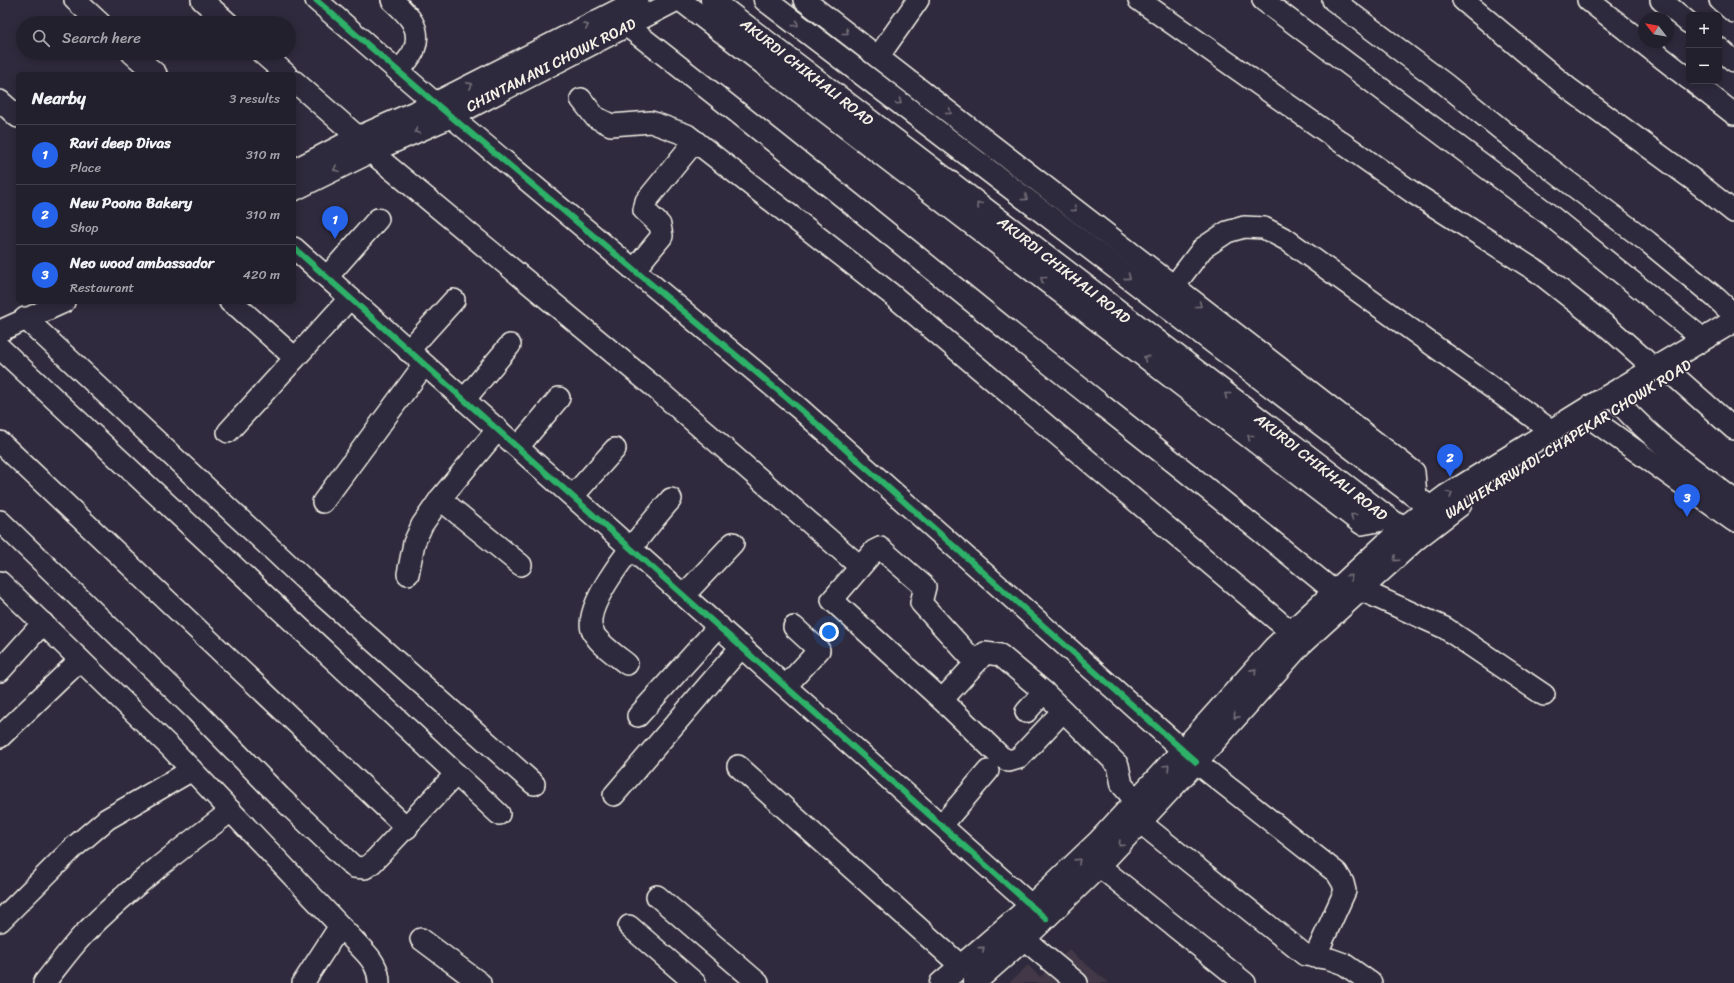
<!DOCTYPE html>
<meta charset="utf-8">
<style>
body{margin:0;font-family:Sriracha,sans-serif;background:#2f2d3a;color:#f1f3f6}
.controls{position:absolute;right:12px;top:12px;display:grid;overflow:hidden;border-radius:6px;box-shadow:0 2px 10px #0003}
.controls button{width:36px;height:36px;display:grid;place-items:center;padding:0;border:0;border-bottom:1px solid #403e4a;background:#23202e;color:#f1f3f6;font:20px sans-serif}
.compass{position:absolute;left:1638px;top:12px;width:36px;height:36px;border-radius:50%;background:#23202e;box-shadow:0 2px 10px #0003;rotate:301deg}
.you{position:absolute;left:829px;top:632px;width:14px;height:14px;margin:-10px;border:3px solid #fff;border-radius:50%;background:#1a73e8;box-shadow:0 0 0 6px #1a73e833}
.badge{display:grid;place-items:center;width:26px;height:26px;border-radius:50%;background:#2563eb;color:#fff;font-size:13px;font-weight:700}
.pin{position:absolute;translate:-50% -33px;filter:drop-shadow(0 1px 2px #0008)}
.pin::after{content:'';position:absolute;top:21px;width:14px;height:12px;background:inherit;clip-path:polygon(0 0,100% 0,50% 100%)}
.list{margin:0;padding:0;list-style:none}
h2{display:flex;justify-content:space-between;align-items:center;height:52px;margin:0;padding:0 16px;font-size:17px}
h2 small{font-size:13px;font-weight:400;color:#a3a3aa}
.list li{display:grid;grid-template-columns:26px 1fr auto;gap:12px;align-items:center;box-sizing:border-box;height:60px;padding:0 16px;border-top:1px solid #403e4a}
.list b{display:block;font-size:15px;white-space:nowrap}
.list p{margin:0;font-size:13px;white-space:nowrap;color:#a3a3aa}
.list em{font-size:13px;font-style:normal;color:#a3a3aa}
.icon{flex:none;width:22px;height:22px;fill:none;stroke:currentColor;stroke-width:2;stroke-linecap:round;stroke-linejoin:round}
.map{position:relative;flex:none;width:1734px;height:983px;overflow:hidden}
.search{position:absolute;background:#23202e;box-shadow:0 2px 10px #0003;left:16px;top:16px;width:280px;height:44px;display:flex;align-items:center;gap:10px;box-sizing:border-box;padding:0 14px;border-radius:22px;color:#a3a3aa;font-size:15px}
.panel{position:absolute;background:#23202e;box-shadow:0 2px 10px #0003;left:16px;top:72px;width:280px;height:232px;border-radius:6px}
.map>svg:first-child{display:block}
.built{fill:#423846}
.lines{fill:none;stroke-linecap:round;stroke-linejoin:round}
.minor-casing{stroke:#f4f1e8;stroke-width:24}
.major-casing{stroke:#f4f1e8;stroke-width:25}
.minor{stroke:#2f2a3d;stroke-width:21}
.major{stroke:#2f2a3d;stroke-width:22}
.cycleway-casing{stroke:#2f2a3d;stroke-width:8}
.cycleway{stroke:#2db169;stroke-width:6}
.oneway{stroke:#747079}
.labels{text-anchor:middle;dominant-baseline:central;stroke-width:3;stroke-linejoin:round;paint-order:stroke}
.street-label{font-size:15px;fill:#f4f1e8;stroke:#2f2a3d}
</style>
<div class="map">
<svg width="1734" height="983" viewBox="0 0 1734 983">
<rect width="100%" height="100%" fill="#2f2a3d"/>
<filter id="ink" filterUnits="userSpaceOnUse"><feTurbulence type="fractalNoise" baseFrequency=".025" numOctaves="2"/><feDisplacementMap in="SourceGraphic" scale="8" xChannelSelector="R" yChannelSelector="G"/><feConvolveMatrix kernelMatrix="1 2 1 2 8 2 1 2 1" color-interpolation-filters="sRGB"/></filter>
<g filter="url(#ink)">
<polygon class="built" points="1069,950 1109,983 1009,983 1028,965 1040,977"/>
<g class="lines">
<defs>
<g id="minor">
<polyline points="75,0 100,23"/>
<polyline points="202,0 228,23"/>
<polyline points="316,0 435,103 800,409 1196,762 1337,873 1343,883 1345,891 1315,957"/>
<path d="M392 0C407 14 423 27 414 50 411 58 403 65 399 71"/>
<polyline points="680,0 1362,524 1389,519"/>
<polyline points="804,0 1414,472 1416,496"/>
<polyline points="1139,0 1412,192 1538,272 1609,328 1654,368"/>
<polyline points="1263,0 1547,213 1703,339"/>
<polyline points="1333,0 1445,84 1539,160 1648,242 1716,298 1734,315"/>
<polyline points="1463,0 1568,88 1695,181 1734,212"/>
<polyline points="1588,0 1689,79"/>
<polyline points="1661,0 1689,23"/>
<polyline points="1720,0 1734,12"/>
<path d="M627 26C757 126 884 230 1011 333 1119 419 1228 504 1335 592"/>
<polyline points="1719,48 1734,61"/>
<polyline points="132,53 156,74"/>
<polyline points="262,53 286,74"/>
<polyline points="878,57 918,0"/>
<polyline points="294,81 358,137"/>
<polyline points="1692,81 1734,114"/>
<polyline points="581,99 595,117 611,125 651,122 687,135 891,294 1291,632"/>
<polyline points="0,101 18,117"/>
<polyline points="371,152 653,386 856,563"/>
<polyline points="294,170 358,137 435,103 638,0"/>
<polyline points="294,190 371,152 453,116 677,0"/>
<polyline points="294,248 1044,917"/>
<polyline points="634,270 662,236 660,225 644,210 646,201 695,141"/>
<polyline points="327,277 378,219"/>
<polyline points="1174,286 1203,248 1227,232 1244,227 1264,228 1287,240 1552,431"/>
<polyline points="230,302 238,307 295,358"/>
<polyline points="25,318 305,580 534,784"/>
<polyline points="0,331 64,302"/>
<polyline points="0,348 499,814"/>
<polyline points="408,351 454,300"/>
<polyline points="1671,373 1734,429"/>
<polyline points="464,400 510,345"/>
<path d="M1620 404C1654 441 1694 470 1734 500"/>
<polyline points="1593,420 1734,521"/>
<polyline points="228,432 350,298"/>
<polyline points="0,442 407,828"/>
<polyline points="518,447 559,398"/>
<polyline points="573,496 615,449"/>
<polyline points="440,499 521,565"/>
<polyline points="323,502 424,365"/>
<polyline points="0,521 196,711 280,797 354,867 365,868 372,863 456,774"/>
<polyline points="408,574 414,543 422,525 440,499 498,429"/>
<path d="M0 582 171 748 362 949C372 959 379 969 379 983"/>
<polyline points="1361,590 1445,628 1544,695"/>
<polyline points="684,595 733,543"/>
<polyline points="976,663 921,603 925,587 880,548 874,551 832,600 942,700 1001,757 1009,761 1019,758 1063,711"/>
<path d="M627 664C617 656 596 642 592 630 582 600 652 522 671 499"/>
<polyline points="0,671 43,623"/>
<polyline points="786,686 819,650 794,627"/>
<polyline points="942,700 985,653 1000,655 1044,692 1118,765 1122,785 1136,801"/>
<polyline points="1026,712 1044,692"/>
<polyline points="638,716 719,626"/>
<polyline points="0,737 80,660"/>
<polyline points="738,766 961,966"/>
<polyline points="614,795 742,646"/>
<polyline points="1141,823 1305,955 1330,959 1344,964 1371,983"/>
<polyline points="942,825 988,771"/>
<polyline points="1099,866 1245,983"/>
<polyline points="657,896 758,983"/>
<polyline points="0,921 73,848 107,819 192,770"/>
<polyline points="629,926 695,983"/>
<polyline points="421,939 480,983"/>
<polyline points="1024,939 1077,983"/>
<path d="M44 983C57 967 69 950 83 935 128 889 179 850 231 811"/>
<polyline points="303,983 340,926"/>
</g>
<g id="major">
<polyline points="712,0 1413,537"/>
<polyline points="765,0 1441,516"/>
<polyline points="941,983 1032,905 1099,841 1183,750 1274,648 1402,529 1446,496 1588,408 1734,321"/>
<polyline points="974,983 1024,939 1099,866 1196,762 1300,645 1416,539 1460,505"/>
</g>
</defs>
<use href="#minor" class="minor-casing"/>
<use href="#major" class="major-casing"/>
<use href="#minor" class="minor"/>
<use href="#major" class="major"/>
<defs>
<g id="cycleway">
<polyline points="316,0 435,103 800,409 1196,762"/>
<polyline points="294,248 1046,919"/>
</g>
</defs>
<use href="#cycleway" class="cycleway-casing"/>
<use href="#cycleway" class="cycleway"/>
</g>
<defs><path id="oneway-chevron" d="M-2-3.5L2.5 0L-2 3.5" fill="none" stroke-width="1.6" stroke-linecap="round" stroke-linejoin="round"/></defs>
<g class="oneway">
<use href="#oneway-chevron" transform="translate(796 24) rotate(37)"/>
<use href="#oneway-chevron" transform="translate(586 26) rotate(-27)"/>
<use href="#oneway-chevron" transform="translate(846 32) rotate(38)"/>
<use href="#oneway-chevron" transform="translate(470 85) rotate(-27)"/>
<use href="#oneway-chevron" transform="translate(899 102) rotate(37)"/>
<use href="#oneway-chevron" transform="translate(949 112) rotate(38)"/>
<use href="#oneway-chevron" transform="translate(417 131) rotate(156)"/>
<use href="#oneway-chevron" transform="translate(336 169) rotate(153)"/>
<use href="#oneway-chevron" transform="translate(1025 198) rotate(37)"/>
<use href="#oneway-chevron" transform="translate(979 205) rotate(-142)"/>
<use href="#oneway-chevron" transform="translate(1074 209) rotate(38)"/>
<use href="#oneway-chevron" transform="translate(1128 277) rotate(37)"/>
<use href="#oneway-chevron" transform="translate(1043 279) rotate(-142)"/>
<use href="#oneway-chevron" transform="translate(1199 305) rotate(38)"/>
<use href="#oneway-chevron" transform="translate(1146 358) rotate(-142)"/>
<use href="#oneway-chevron" transform="translate(1227 395) rotate(-142)"/>
<use href="#oneway-chevron" transform="translate(1250 437) rotate(-142)"/>
<use href="#oneway-chevron" transform="translate(1450 494) rotate(-32)"/>
<use href="#oneway-chevron" transform="translate(1353 516) rotate(-142)"/>
<use href="#oneway-chevron" transform="translate(1396 559) rotate(138)"/>
<use href="#oneway-chevron" transform="translate(1350 577) rotate(-43)"/>
<use href="#oneway-chevron" transform="translate(1254 671) rotate(-48)"/>
<use href="#oneway-chevron" transform="translate(1236 716) rotate(131)"/>
<use href="#oneway-chevron" transform="translate(1167 767) rotate(-47)"/>
<use href="#oneway-chevron" transform="translate(1121 844) rotate(134)"/>
<use href="#oneway-chevron" transform="translate(1078 861) rotate(-44)"/>
<use href="#oneway-chevron" transform="translate(982 949) rotate(-40)"/>
</g>
</g>
<g class="labels">
<g class="street-label">
<text transform="translate(551 65) rotate(-27)">CHINTAMANI CHOWK ROAD</text>
<text transform="translate(807 72) rotate(38)">AKURDI CHIKHALI ROAD</text>
<text transform="translate(1064 270) rotate(38)">AKURDI CHIKHALI ROAD</text>
<text transform="translate(1568 439) rotate(-32)">WALHEKARWADI-CHAPEKAR CHOWK ROAD</text>
<text transform="translate(1321 467) rotate(38)">AKURDI CHIKHALI ROAD</text>
</g>
</g>
</svg>
<div class="controls">
<button>+</button>
<button>−</button>
</div>
<svg class="compass" viewBox="-18 -18 36 36"><path d="M0-13l5 13h-10z" fill="#e53935"/><path d="M0 13l5-13h-10z" fill="#a3a3aa"/></svg>
<div class="you"></div>
<div class="pin badge" style="left:335px;top:239px">1</div>
<div class="pin badge" style="left:1450px;top:477px">2</div>
<div class="pin badge" style="left:1687px;top:517px">3</div>
<div class="search"><svg class="icon" aria-label="search" viewBox="0 0 24 24"><circle cx="10" cy="10" r="6"/><path d="M15 15l6 6"/></svg>Search here</div>
<section class="panel">
<h2>Nearby<small>3 results</small></h2>
<ul class="list">
<li><span class="badge">1</span><div><b>Ravi deep Divas</b><p>Place</p></div><em>310 m</em></li>
<li><span class="badge">2</span><div><b>New Poona Bakery</b><p>Shop</p></div><em>310 m</em></li>
<li><span class="badge">3</span><div><b>Neo wood ambassador</b><p>Restaurant</p></div><em>420 m</em></li>
</ul>
</section>
</div>
